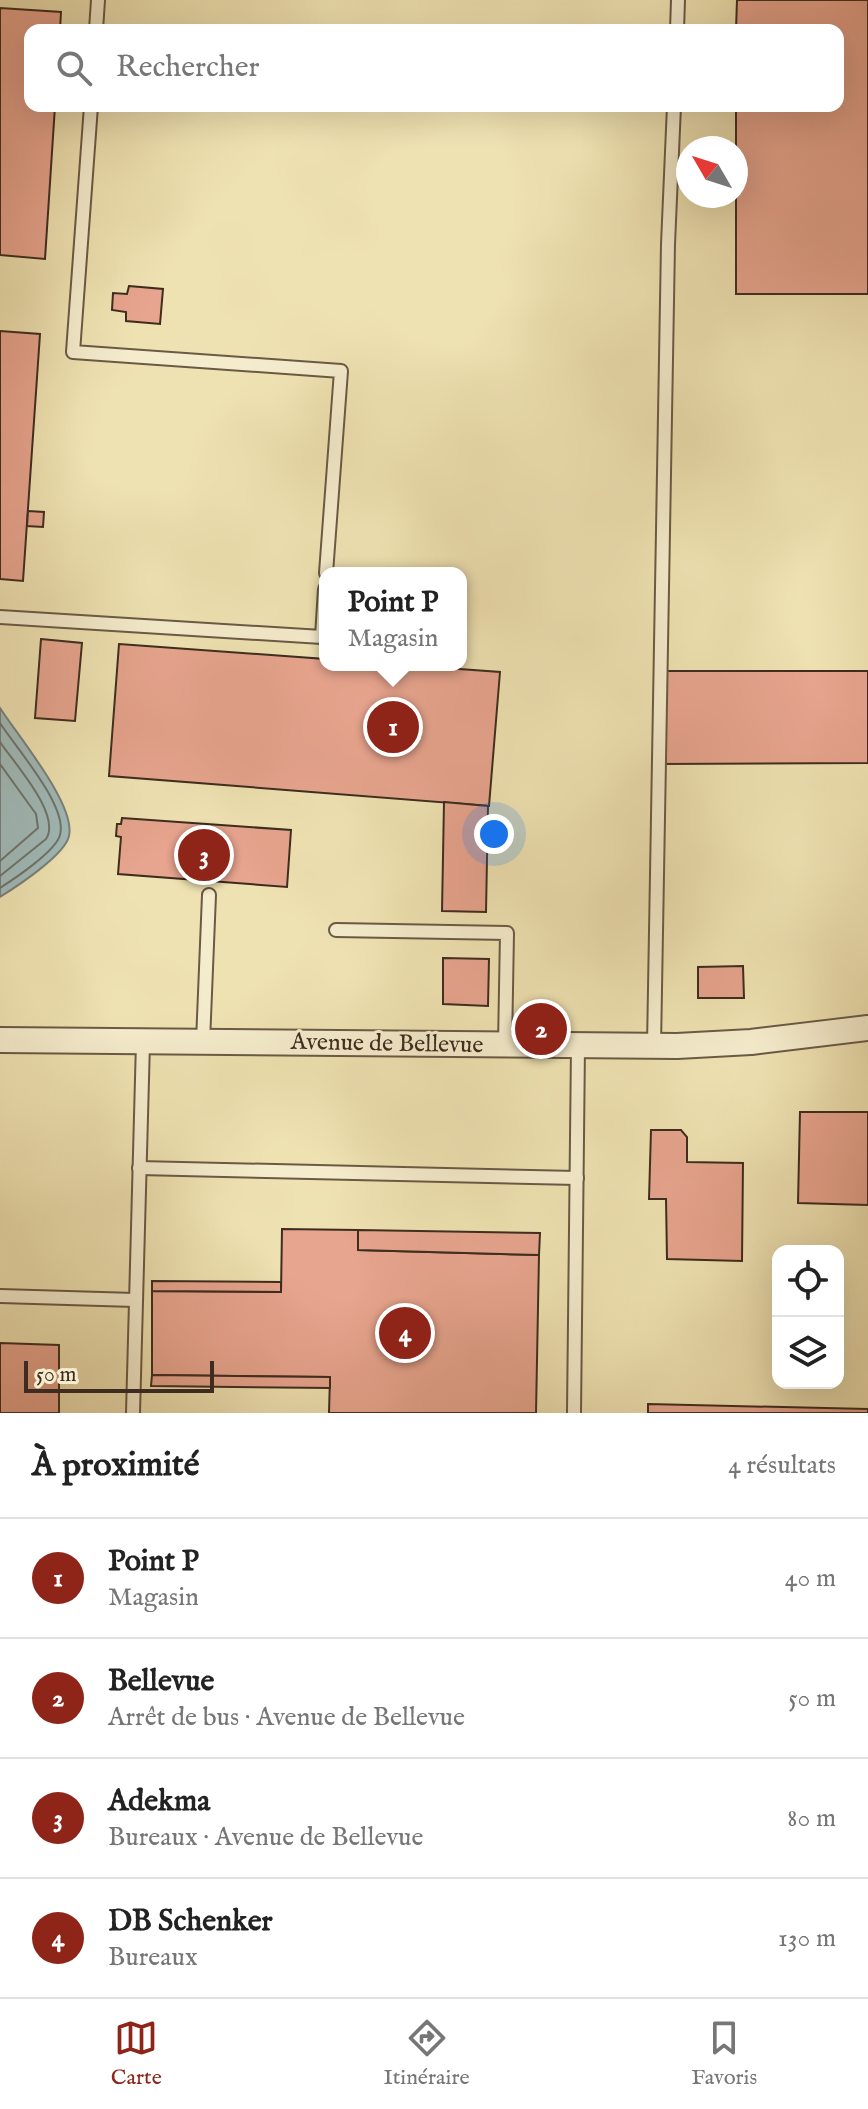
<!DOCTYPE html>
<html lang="fr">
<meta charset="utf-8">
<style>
body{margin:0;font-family:"IM FELL English",serif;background:#f2f2f2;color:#222}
.controls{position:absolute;right:24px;bottom:24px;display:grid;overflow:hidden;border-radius:16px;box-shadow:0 8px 32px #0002}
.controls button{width:72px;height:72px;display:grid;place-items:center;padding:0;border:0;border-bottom:2px solid #e0e0e0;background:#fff;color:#222;font:40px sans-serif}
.compass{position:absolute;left:676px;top:136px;width:72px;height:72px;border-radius:50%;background:#fff;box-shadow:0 8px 32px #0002;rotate:309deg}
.scale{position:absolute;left:24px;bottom:20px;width:190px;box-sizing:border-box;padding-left:8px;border:4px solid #3d2c1f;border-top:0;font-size:22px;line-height:28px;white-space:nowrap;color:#3d2c1f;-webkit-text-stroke:6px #f5eccd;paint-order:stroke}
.you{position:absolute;left:494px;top:834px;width:28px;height:28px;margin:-20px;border:6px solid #fff;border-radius:50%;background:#1a73e8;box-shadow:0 0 0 12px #1a73e833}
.badge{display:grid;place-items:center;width:52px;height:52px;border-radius:50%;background:#8f2418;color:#fff;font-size:26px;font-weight:700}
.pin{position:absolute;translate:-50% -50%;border:4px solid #fff;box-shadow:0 2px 8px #0006}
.popup{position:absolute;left:319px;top:567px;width:148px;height:104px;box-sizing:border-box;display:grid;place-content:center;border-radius:16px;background:#fff;filter:drop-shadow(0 2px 6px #0005);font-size:26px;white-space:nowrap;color:#767676}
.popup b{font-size:30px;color:#222}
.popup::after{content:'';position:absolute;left:50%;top:100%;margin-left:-16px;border:16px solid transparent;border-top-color:#fff}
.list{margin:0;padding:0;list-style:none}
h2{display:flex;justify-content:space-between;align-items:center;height:104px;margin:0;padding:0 32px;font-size:34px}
h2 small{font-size:26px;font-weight:400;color:#767676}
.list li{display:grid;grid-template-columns:52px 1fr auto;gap:24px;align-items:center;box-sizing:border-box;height:120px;padding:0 32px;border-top:2px solid #e0e0e0}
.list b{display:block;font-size:30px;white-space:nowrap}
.list p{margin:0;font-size:26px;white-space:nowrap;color:#767676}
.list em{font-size:26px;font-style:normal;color:#767676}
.icon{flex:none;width:44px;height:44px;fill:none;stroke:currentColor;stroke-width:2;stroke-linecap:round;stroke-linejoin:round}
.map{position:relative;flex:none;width:868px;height:1413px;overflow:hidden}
.search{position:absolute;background:#fff;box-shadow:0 8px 32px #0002;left:24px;right:24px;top:24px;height:88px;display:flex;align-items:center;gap:20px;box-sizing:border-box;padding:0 28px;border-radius:16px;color:#767676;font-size:30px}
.sheet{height:584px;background:#fff}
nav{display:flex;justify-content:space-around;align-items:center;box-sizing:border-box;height:112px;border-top:2px solid #e0e0e0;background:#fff;font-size:22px;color:#767676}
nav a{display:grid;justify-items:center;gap:4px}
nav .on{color:#8f2418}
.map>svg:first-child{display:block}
.water{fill:#a0bab9;stroke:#78817b;stroke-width:2}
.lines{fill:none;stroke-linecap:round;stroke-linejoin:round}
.shore{stroke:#6e736c;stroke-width:2}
.building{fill:#e7a48e;stroke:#3d2c1f;stroke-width:2}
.lane-casing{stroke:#6a5a44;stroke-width:16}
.street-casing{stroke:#6a5a44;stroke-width:28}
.lane{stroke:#f5eccd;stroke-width:12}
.street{stroke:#f5eccd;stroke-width:24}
.labels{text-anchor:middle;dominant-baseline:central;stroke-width:6;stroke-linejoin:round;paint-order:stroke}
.street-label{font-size:24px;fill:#3d2c1f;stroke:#f5eccd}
</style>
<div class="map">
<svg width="868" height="1413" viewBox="0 0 868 1413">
<rect width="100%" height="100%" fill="#efe2b2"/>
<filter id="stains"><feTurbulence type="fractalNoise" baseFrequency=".0025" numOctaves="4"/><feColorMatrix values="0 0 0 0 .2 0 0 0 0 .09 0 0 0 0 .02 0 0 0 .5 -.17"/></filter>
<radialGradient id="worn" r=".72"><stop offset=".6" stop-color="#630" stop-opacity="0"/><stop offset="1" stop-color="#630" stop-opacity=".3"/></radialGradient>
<path class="water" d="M0 708C18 736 76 805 69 836 65 855 16 887 0 897Z"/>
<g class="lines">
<g class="shore">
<path d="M0 723C16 748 68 806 60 835 56 851 14 879 0 888"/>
<path d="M0 742C14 763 62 815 46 839L0 876"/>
<polyline points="0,764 36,814 38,828 0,861"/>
</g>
</g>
<g class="building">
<polygon points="737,0 868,0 868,294 736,294 736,106 838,106 838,30 736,30"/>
<polygon points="0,8 61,12 60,30 30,30 30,106 55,106 45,259 0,255"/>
<polygon points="129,286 163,289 160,324 126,321 126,312 112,310 113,293 127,294"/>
<polygon points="0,331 40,334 23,581 0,579"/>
<polygon points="28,511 44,512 43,527 27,526"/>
<polygon points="41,639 82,643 75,721 35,718"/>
<polygon points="119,644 325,659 325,665 405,665 500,672 489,806 109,776"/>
<polygon points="662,671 868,671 868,763 661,764"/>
<polygon points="444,802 488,806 486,912 442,911"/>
<polygon points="122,818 291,830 287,887 118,874 121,837 116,836 117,824 121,824"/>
<polygon points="443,958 489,959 488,1006 443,1004"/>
<polygon points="743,966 744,998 698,998 698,967"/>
<polygon points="800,1112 868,1112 868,1205 798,1203"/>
<polygon points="651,1130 681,1130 687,1137 687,1162 743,1163 742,1261 667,1259 666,1199 649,1199"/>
<polygon points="282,1229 358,1230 358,1250 539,1255 536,1413 329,1413 330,1377 152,1375 152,1291 281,1292"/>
<polygon points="358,1230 540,1233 539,1255 358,1250"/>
<polygon points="152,1281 281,1282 281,1292 152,1291"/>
<polygon points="0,1343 59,1345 59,1413 0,1413"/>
<polygon points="152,1375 330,1377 330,1388 151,1386"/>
<polygon points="648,1404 868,1409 868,1413 648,1413"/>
</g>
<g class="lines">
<defs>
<g id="lane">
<polyline points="96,30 98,0"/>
<polyline points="677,30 678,0"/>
<polyline points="91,106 73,352 341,371 326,573"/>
<polyline points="0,617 322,637 325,589"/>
<polyline points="336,930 507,933 505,1045"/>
<polyline points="203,1042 209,895"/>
<polyline points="654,1046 668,244 674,106"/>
<polyline points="139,1168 577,1178"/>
<polyline points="0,1296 135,1300"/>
<polyline points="133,1413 143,1042"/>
<polyline points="574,1413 578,1046"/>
</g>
<polyline id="street" points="0,1040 677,1046 751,1042 868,1028"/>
</defs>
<use href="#lane" class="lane-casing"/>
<use href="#street" class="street-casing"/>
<use href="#lane" class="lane"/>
<use href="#street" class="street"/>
</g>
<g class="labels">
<g class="street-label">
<text transform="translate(387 1044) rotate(1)">Avenue de Bellevue</text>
</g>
</g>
<rect width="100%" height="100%" filter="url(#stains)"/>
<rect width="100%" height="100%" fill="url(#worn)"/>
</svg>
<div class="controls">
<button><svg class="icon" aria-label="locate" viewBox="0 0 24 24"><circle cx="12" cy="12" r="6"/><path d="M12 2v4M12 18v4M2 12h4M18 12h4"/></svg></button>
<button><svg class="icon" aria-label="layers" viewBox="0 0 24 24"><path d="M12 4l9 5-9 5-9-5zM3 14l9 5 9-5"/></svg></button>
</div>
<svg class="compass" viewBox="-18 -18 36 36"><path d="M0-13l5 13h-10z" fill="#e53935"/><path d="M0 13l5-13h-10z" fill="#767676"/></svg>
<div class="scale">50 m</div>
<div class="you"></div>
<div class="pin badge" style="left:393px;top:727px">1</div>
<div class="popup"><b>Point P</b>Magasin</div>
<div class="pin badge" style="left:541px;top:1029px">2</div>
<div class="pin badge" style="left:204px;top:855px">3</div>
<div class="pin badge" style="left:405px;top:1333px">4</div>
<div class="search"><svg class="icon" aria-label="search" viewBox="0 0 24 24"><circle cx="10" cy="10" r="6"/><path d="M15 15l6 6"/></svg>Rechercher</div>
</div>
<section class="sheet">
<h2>À proximité<small>4 résultats</small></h2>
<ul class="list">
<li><span class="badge">1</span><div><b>Point P</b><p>Magasin</p></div><em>40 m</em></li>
<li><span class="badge">2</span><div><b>Bellevue</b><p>Arrêt de bus · Avenue de Bellevue</p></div><em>50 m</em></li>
<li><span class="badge">3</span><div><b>Adekma</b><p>Bureaux · Avenue de Bellevue</p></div><em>80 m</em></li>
<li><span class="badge">4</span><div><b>DB Schenker</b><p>Bureaux</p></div><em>130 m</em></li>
</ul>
</section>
<nav>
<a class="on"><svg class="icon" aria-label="map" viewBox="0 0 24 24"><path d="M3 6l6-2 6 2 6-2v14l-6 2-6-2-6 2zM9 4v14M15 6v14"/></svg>Carte</a>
<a><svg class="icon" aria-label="directions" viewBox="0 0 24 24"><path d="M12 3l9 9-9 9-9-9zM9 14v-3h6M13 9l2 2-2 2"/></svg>Itinéraire</a>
<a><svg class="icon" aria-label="saved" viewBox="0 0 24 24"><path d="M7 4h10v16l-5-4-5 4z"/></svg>Favoris</a>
</nav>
